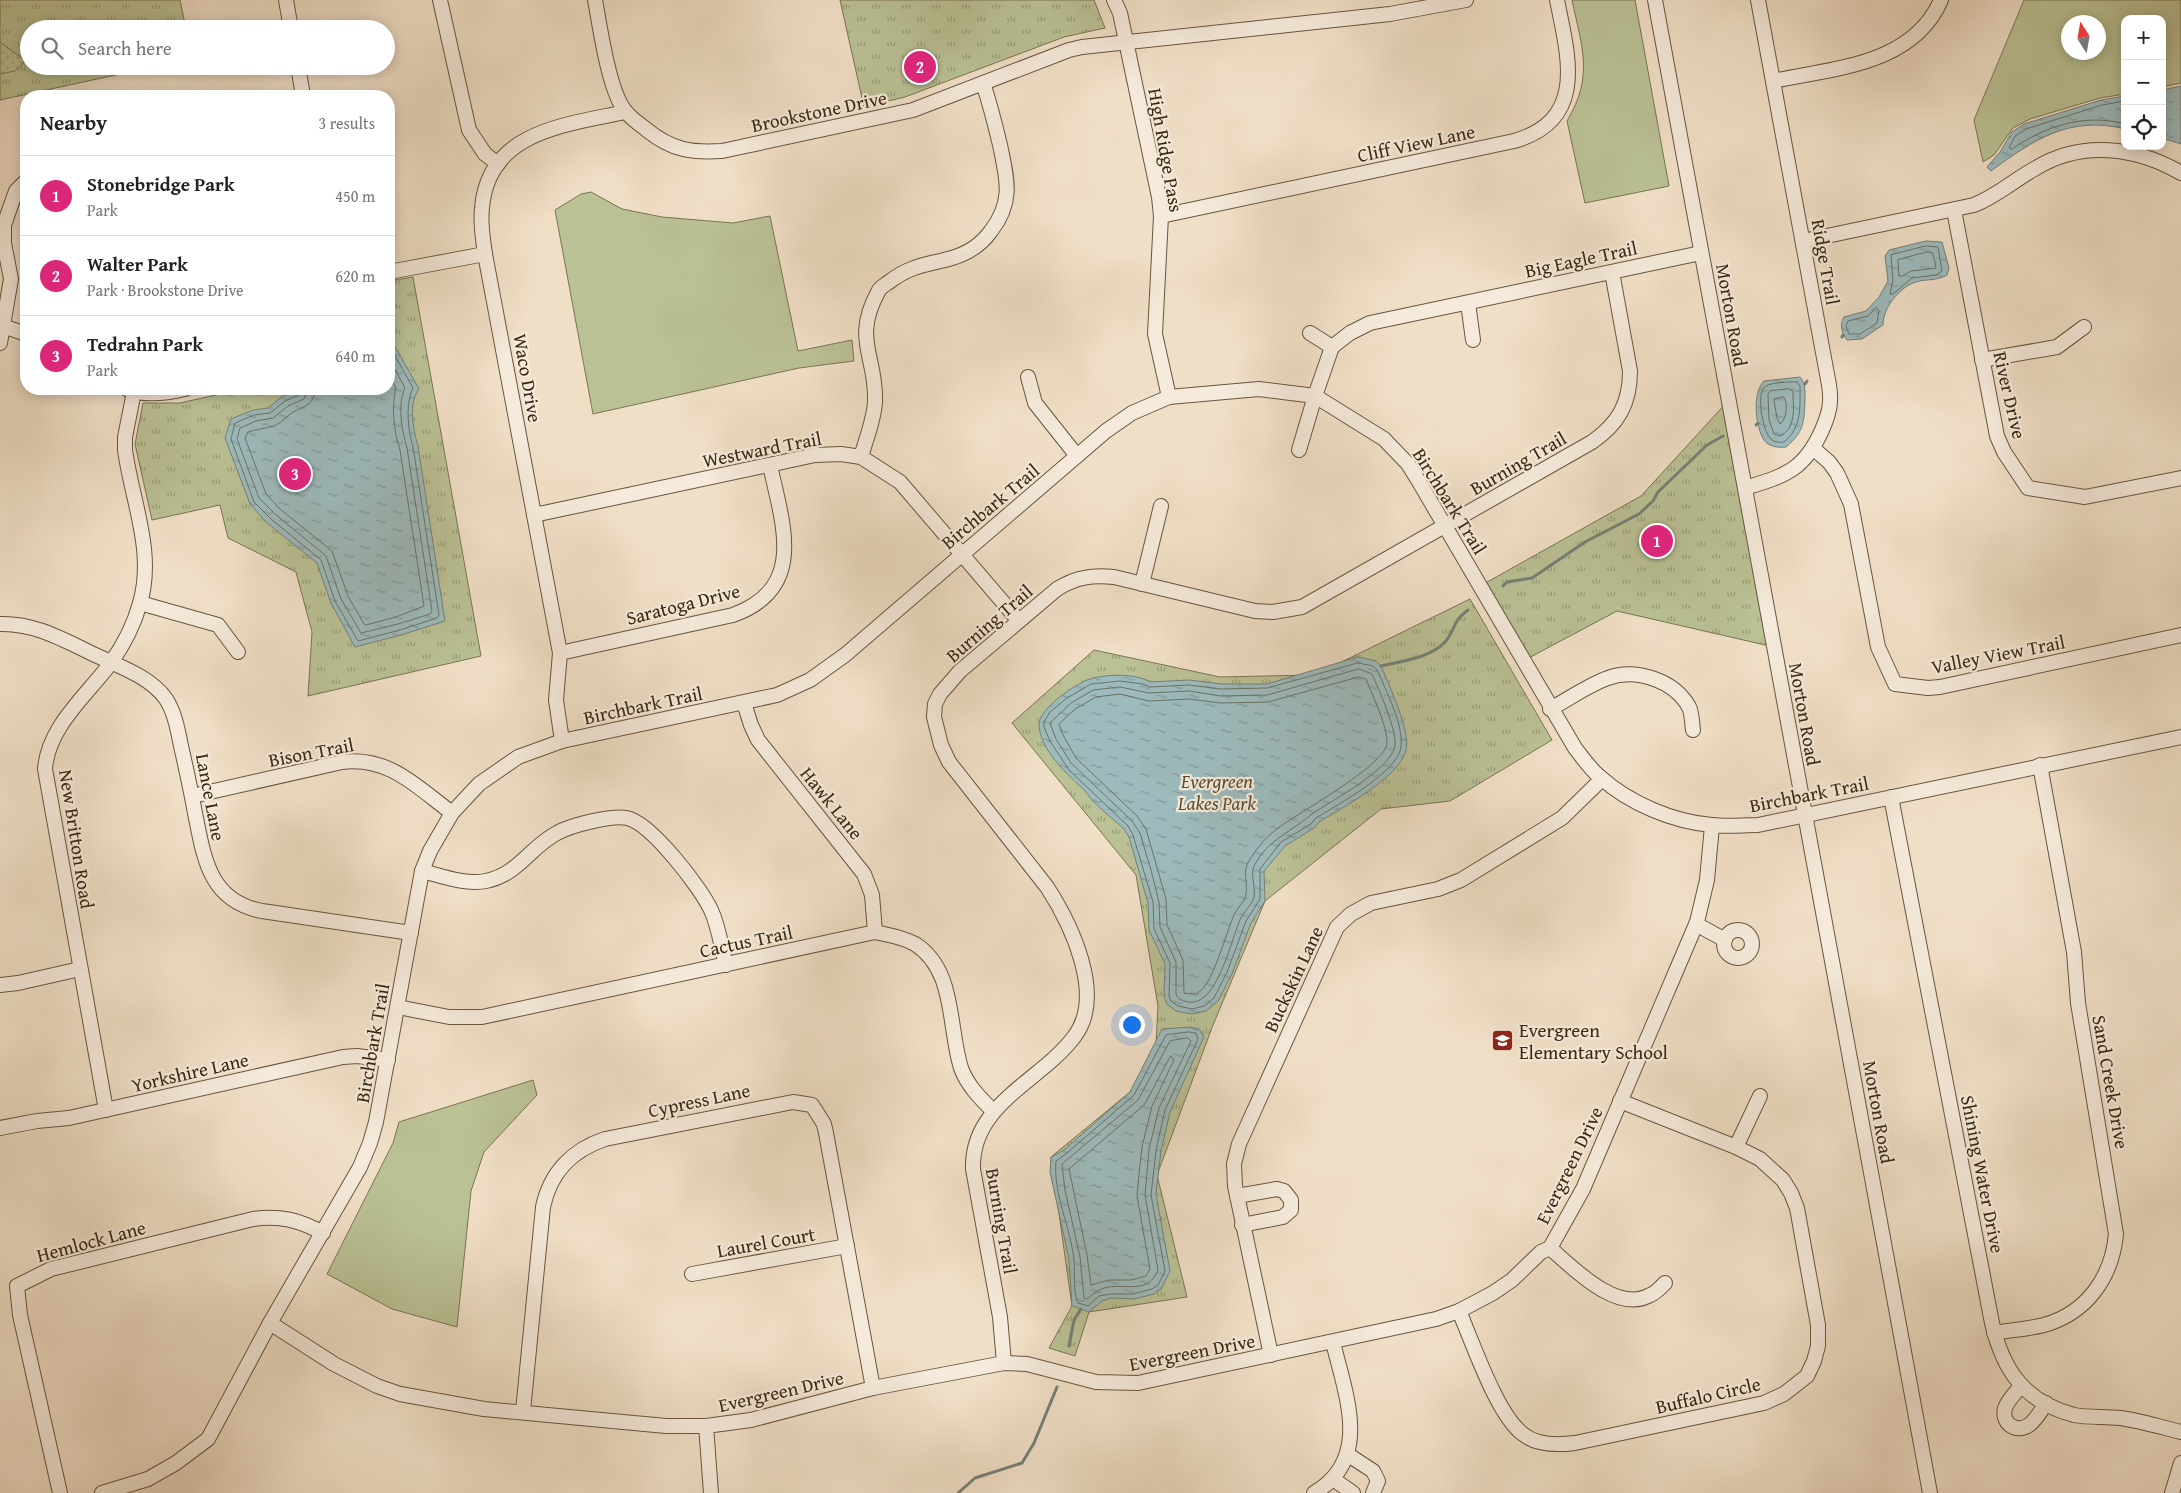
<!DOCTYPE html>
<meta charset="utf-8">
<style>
body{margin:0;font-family:"Gentium Book Plus",serif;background:#f6f6f6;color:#222}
.controls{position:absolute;right:15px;top:15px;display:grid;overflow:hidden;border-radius:10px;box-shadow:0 2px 12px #0003}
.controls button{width:45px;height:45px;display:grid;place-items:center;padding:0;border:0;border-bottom:1px solid #e0e0e0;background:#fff;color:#222;font:25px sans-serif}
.compass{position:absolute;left:2061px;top:15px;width:45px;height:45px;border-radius:50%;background:#fff;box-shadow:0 2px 12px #0003;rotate:349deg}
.you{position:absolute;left:1131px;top:1024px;width:18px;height:18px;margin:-12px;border:4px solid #fff;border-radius:50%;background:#1a73e8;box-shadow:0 0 0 8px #1a73e833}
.badge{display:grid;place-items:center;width:32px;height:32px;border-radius:50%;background:#db2777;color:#fff;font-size:16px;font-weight:700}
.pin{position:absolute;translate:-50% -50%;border:2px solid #fff;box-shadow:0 1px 5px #0006}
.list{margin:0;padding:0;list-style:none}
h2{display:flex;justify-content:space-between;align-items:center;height:65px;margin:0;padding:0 20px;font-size:21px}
h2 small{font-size:16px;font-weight:400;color:#767676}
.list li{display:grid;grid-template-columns:32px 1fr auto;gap:15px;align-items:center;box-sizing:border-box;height:80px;padding:0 20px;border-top:1px solid #e0e0e0}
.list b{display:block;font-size:19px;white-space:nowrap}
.list p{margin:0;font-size:16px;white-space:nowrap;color:#767676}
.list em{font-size:16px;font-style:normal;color:#767676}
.icon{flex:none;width:28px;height:28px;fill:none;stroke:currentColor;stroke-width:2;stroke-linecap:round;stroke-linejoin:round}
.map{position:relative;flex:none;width:2181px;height:1493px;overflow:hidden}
.search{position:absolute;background:#fff;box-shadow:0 2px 12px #0003;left:20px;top:20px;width:375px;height:55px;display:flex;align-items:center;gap:12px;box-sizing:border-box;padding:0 18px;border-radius:28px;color:#767676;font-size:19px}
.panel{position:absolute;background:#fff;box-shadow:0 2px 12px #0003;left:20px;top:90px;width:375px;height:305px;border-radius:20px}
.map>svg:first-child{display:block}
.grass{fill:#bac195;stroke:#7a7452;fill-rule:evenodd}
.park{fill:url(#park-tufts);stroke:#7a7452}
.garden{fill:url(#garden-dots);stroke:#7a7452}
.water{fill:url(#water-ripples);stroke:#758077}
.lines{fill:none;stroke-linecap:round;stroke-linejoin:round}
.shore{stroke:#6b7266;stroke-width:1}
.stream{stroke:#758077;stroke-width:3}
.minor-casing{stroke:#67563d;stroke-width:16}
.minor{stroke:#f5eadb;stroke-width:14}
.labels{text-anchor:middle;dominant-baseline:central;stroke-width:4.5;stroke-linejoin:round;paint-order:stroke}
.street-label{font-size:19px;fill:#39280f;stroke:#f5eadb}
.park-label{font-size:19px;font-style:italic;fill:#594e30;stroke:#f5eadb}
.poi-label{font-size:19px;fill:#39280f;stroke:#f5eadb;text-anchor:start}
</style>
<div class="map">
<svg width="2181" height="1493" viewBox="0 0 2181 1493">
<defs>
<pattern id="park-tufts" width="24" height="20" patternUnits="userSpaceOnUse" patternTransform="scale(1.25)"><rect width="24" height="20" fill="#bac195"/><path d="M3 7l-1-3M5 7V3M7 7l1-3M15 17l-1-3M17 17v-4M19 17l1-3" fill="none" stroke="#989d78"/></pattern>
<pattern id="garden-dots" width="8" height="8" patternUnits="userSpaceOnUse" patternTransform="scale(1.25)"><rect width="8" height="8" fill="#bac195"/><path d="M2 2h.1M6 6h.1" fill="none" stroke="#989d78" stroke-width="1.8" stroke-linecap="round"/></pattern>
<pattern id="water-ripples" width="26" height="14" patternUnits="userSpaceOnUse" patternTransform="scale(1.25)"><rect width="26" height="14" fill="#9dbbbd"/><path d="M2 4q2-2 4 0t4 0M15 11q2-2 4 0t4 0" fill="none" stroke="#819898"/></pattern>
</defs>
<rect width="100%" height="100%" fill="#f0dfc7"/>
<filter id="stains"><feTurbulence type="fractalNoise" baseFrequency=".004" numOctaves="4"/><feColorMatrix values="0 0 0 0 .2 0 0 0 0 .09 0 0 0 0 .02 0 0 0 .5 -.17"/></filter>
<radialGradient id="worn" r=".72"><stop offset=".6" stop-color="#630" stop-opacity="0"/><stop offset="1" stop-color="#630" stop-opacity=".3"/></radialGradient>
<g class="grass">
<path d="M1572 0H1635L1669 186 1585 203 1567 121C1594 76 1582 48 1572 0Z"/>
<path d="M2024 0H2181V83L2162 87V19H2125V94L2100 98 2030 119 2013 128 1994 155 1983 162 1974 120ZM2098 22V52H2068V22Z"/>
<polygon points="591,192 622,209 662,217 733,223 770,216 798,351 852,340 854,361 799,368 593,414 555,210 581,194"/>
<polygon points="533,1080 537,1095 484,1152 471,1191 457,1327 392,1309 327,1274 393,1143 399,1122"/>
</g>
<g class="park">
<polygon points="0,0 180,0 186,29 29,29 29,66 157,66 0,100"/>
<polygon points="840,0 1094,0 1105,28 1064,37 905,97 864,107"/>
<polygon points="413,277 481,656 308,696 312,632 296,572 228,538 220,505 152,520 135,444 143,403 180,403 243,389 389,389 389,281"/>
<polygon points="1728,401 1774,647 1617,611 1523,661 1480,586 1641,496"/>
<polygon points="1470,599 1552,740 1450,801 1381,809 1265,901 1213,1025 1157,1175 1187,1297 1089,1312 1075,1356 1049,1348 1072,1306 1051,1157 1130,1092 1156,1044 1158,1006 1136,875 1012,723 1094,650 1220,677 1315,675"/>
</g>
<polygon class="garden" points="0,42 26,61 15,71 0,74"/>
<g class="water">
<polygon points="2181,86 2181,144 2162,138 2162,90"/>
<path d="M2125 96V129C2070 115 2033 140 1991 171L1987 167 2000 152 2012 132 2024 124 2101 100Z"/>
<path d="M1926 241 1942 242 1949 268 1947 275C1935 282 1925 278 1913 283 1897 290 1883 309 1883 325L1862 339 1847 340C1842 333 1839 325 1844 317L1866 311 1879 297 1888 281 1885 256 1889 250Z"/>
<path d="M389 336 419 389C408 403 413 429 418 446L445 621 401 635 355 647 331 603 317 563 267 523 250 504 225 438 231 419 253 410 268 408 283 396 301 389H389Z"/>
<path d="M1800 377C1806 385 1805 391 1805 400 1804 422 1804 432 1786 447 1779 448 1769 447 1764 440 1755 426 1752 393 1764 381Z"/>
<path d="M1358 657 1376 661 1381 666C1389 685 1411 732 1406 750 1400 777 1342 808 1319 822L1314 828 1285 846 1264 871 1265 901 1251 923 1232 974 1218 1001 1206 1011 1192 1014 1176 1011 1167 1004 1164 996 1165 964 1149 930 1148 903 1129 837 1124 829C1114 820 1103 811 1093 801 1089 797 1086 791 1081 787 1065 772 1041 750 1039 726 1037 710 1076 683 1090 679 1106 674 1135 673 1150 682L1189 680 1221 684H1267Z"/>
<polygon points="1190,1027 1199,1029 1204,1037 1170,1112 1161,1151 1156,1194 1170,1271 1161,1289 1154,1294 1134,1299 1111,1298 1102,1301 1089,1312 1072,1306 1069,1259 1050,1172 1051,1157 1064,1150 1130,1092 1162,1029"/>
</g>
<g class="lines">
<g class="shore">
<path d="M2125 101 2102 105 2026 129 2015 136 2009 148 2012 149C2045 126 2085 113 2125 124"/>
<polygon points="1926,246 1938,247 1942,271 1936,275 1912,278 1893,294 1890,294 1893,281 1891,255"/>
<polygon points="1927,252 1933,253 1936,268 1911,271 1902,276 1899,276 1898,260"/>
<polygon points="1876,308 1879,310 1877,323 1860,334 1849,334 1846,326 1848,321 1868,316"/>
<path d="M1797 382 1800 386C1800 408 1802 427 1784 442 1780 443 1773 442 1770 438 1763 431 1755 391 1766 386 1773 382 1789 382 1797 382Z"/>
<path d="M301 389 299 395 285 401 270 413 254 415 235 423 231 439 254 502 271 519 321 560 335 601 358 641 400 630 437 618 439 615 413 447C408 429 405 405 413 388L389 345"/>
<path d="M308 389 304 399 288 406 273 418 256 421 240 428 237 439 259 498 275 514 326 556 341 599 361 633 398 624 430 614 432 611 407 448C402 431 397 405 405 388L389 358"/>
<path d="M315 389C315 404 305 406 293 412 286 416 282 423 274 426 265 429 256 429 248 432L245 438 266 494 280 509 332 551 348 596 364 624 366 625 396 617 424 606 400 450C394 432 391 407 396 388L389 376"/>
<path d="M1789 389 1793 391C1793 406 1797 428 1780 436L1774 434 1769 420 1768 394 1770 391Z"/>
<path d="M1784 397C1788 404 1787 419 1780 424L1777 418 1774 400Z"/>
<path d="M1358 663 1373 666 1377 670C1386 690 1404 726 1401 747 1398 772 1337 805 1316 818L1311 824 1281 842 1260 869V899L1246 921 1227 972 1214 998 1204 1006 1192 1009 1178 1006 1171 1001 1169 996 1170 963 1154 929 1153 902 1133 835 1128 826 1069 770 1050 741 1044 727V722L1050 712 1067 698 1091 684 1120 681 1143 684 1150 687 1189 685 1221 689 1267 688Z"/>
<path d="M1359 669 1372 674C1379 690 1397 730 1395 746 1391 769 1332 801 1313 813 1293 831 1268 839 1254 866 1250 875 1256 887 1254 897 1252 905 1243 912 1240 920 1231 940 1217 1007 1188 1002 1182 1000 1178 1000 1176 994V962L1160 927 1159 902 1151 870 1140 833 1132 821 1071 763 1056 739 1050 723 1071 703 1093 690 1120 687 1149 693 1189 691 1221 696 1267 695Z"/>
<path d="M1359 677 1366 679C1372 694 1388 728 1387 743 1386 766 1293 815 1273 832 1264 839 1255 851 1249 861 1242 871 1248 883 1246 894 1245 902 1236 909 1233 917 1226 934 1213 983 1199 992 1194 995 1190 994 1184 993L1183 960 1167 925 1166 899 1146 829 1137 816 1076 758 1063 735 1059 724 1075 709 1096 697 1120 694 1149 701 1189 699 1221 703 1268 702Z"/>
<path d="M1189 1032 1196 1033 1198 1039 1165 1110 1156 1150 1151 1195 1165 1271 1158 1285 1152 1289 1133 1294H1110L1099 1296 1088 1306 1078 1303C1073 1292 1075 1274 1074 1261 1071 1227 1053 1195 1056 1161L1067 1153 1134 1095 1166 1035Z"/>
<path d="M1188 1038 1191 1041 1159 1108 1149 1149 1145 1195 1158 1270C1148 1294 1128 1284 1108 1287 1099 1289 1094 1293 1087 1299L1084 1298 1080 1257 1065 1190 1062 1164 1138 1100 1170 1041Z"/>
<polygon points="1171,1056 1174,1060 1152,1106 1142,1147 1139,1174 1137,1196 1150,1269 1146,1276 1131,1280 1109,1280 1091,1285 1087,1255 1069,1169 1144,1105"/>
</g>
<g class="stream">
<polyline points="1842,337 1843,335"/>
<polyline points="1805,384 1807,381"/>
<polyline points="1756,425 1758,423"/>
<polyline points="1503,586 1507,582 1532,578 1585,542 1639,514 1653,501 1658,492 1707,445 1723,436"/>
<path d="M1381 666C1402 661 1431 658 1446 641 1456 628 1452 622 1468 610"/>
<polyline points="1069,1346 1074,1320 1081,1309"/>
<polyline points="958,1493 975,1478 1022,1463 1034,1443 1057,1387"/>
</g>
<defs>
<g id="minor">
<polyline points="286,0 291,29"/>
<polyline points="440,0 469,130 485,154 498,164"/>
<path d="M595 0C600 26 609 95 627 113 633 120 641 125 647 130 672 150 691 153 722 151L913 110 1069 50 1082 47 1390 14 1466 0"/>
<polyline points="1114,0 1120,13 1159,197 1161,216 1155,334 1169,397"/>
<polyline points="1655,0 1930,1493"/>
<polyline points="298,66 303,96"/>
<path d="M1773 81C1834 68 1913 65 1941 0"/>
<polyline points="1954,210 1997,436 2004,452 2028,488 2085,497 2181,478"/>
<path d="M1161 216 1514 141C1588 120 1568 56 1557 0"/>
<path d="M1803 241 1974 205C1997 196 2014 180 2036 168 2082 140 2136 147 2181 173"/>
<polyline points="389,272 485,254"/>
<polyline points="1468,303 1473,340"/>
<polyline points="0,325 26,334"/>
<polyline points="1310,333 1332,347 1350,333 1370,323 1701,253"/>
<polyline points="0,343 11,279 4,243 4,225 16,191 26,181"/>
<polyline points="1982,360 2057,347 2084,327"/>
<polyline points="1028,377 1035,403 1077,456"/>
<path d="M127 389C144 396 168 393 185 389"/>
<polyline points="1814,449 1829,462 1837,473 1851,504 1878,647 1895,684 1928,688 1940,687 2181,635"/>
<polyline points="1299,450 1315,396 1332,347"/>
<path d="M861 457C866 439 874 420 875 402 877 357 852 340 878 292 880 287 885 285 889 282 911 265 927 265 952 258 969 253 981 245 991 231 1014 201 1007 179 1000 145 995 124 990 104 983 83"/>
<path d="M1745 488C1784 476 1804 471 1822 430 1829 414 1832 403 1829 385L1758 0"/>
<polyline points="534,515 815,455 841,454 861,457 900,482 1019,621"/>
<polyline points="1142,584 1161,506"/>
<polyline points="140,603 218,625 238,652"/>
<path d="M0 624C33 623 60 638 89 652 115 665 149 675 166 699 175 713 178 731 181 746 186 768 191 791 195 813 204 858 209 901 262 911L411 933"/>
<path d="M560 653 733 615C808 588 782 523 770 465"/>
<polyline points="744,703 751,725 758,740 864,874 872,895 875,932"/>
<path d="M1550 709C1569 699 1588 685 1608 678 1636 668 1674 680 1689 707 1692 713 1692 723 1693 730"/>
<path d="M562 741 556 700 560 653 485 254C483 239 480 224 482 208 488 131 566 125 625 112"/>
<path d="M192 796 342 762C389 756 417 787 452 813"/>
<path d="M1891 797 1992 1323C2003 1371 2025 1402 2074 1415 2090 1418 2105 1416 2121 1418 2141 1421 2161 1427 2181 1432"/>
<path d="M422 871C442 876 465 885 486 881 519 874 530 847 557 833 571 825 612 815 627 818 651 823 701 888 711 910 719 927 721 946 726 965"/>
<polyline points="1696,924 1725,940"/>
<circle cx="1738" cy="944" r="14"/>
<polyline points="0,985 18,983 80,969"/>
<path d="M398 1007 449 1017H482L875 932C888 935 903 937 915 944 956 970 948 1027 961 1068 967 1085 980 1098 993 1111"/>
<path d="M106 1110 45 769C48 727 86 696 110 664 123 646 134 625 140 603 155 552 132 501 125 450V437L134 392"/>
<polyline points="0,1128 37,1121 69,1118 343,1057 357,1056 388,1060"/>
<polyline points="1736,1147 1760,1096"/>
<polyline points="1237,1196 1277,1189 1284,1191 1291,1200 1291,1210 1283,1217 1242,1225"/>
<path d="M1550 1248C1573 1268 1617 1314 1650 1295 1656 1293 1661 1287 1665 1283"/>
<polyline points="692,1274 847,1246"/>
<path d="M1459 1311C1473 1343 1497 1415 1523 1434 1536 1445 1559 1445 1575 1443L1764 1403 1784 1394 1807 1376 1814 1361 1818 1346V1325L1797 1208 1791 1193 1783 1180 1760 1159 1736 1147 1620 1101"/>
<polyline points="270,1323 334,1364 377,1386 400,1394 484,1409 666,1426 706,1426 751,1420 873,1388 1004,1363 1027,1364 1096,1382 1138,1383 1436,1319 1459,1311 1493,1293 1512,1280 1541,1252 1550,1248 1583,1189 1697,922 1707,880 1712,826"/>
<path d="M1994 1333C2011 1330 2028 1329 2044 1325 2087 1313 2112 1277 2116 1234L2078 1003 2074 952 2040 765"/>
<polyline points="1271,1355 1235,1186 1234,1164 1239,1144 1337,927 1351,914 1371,903 1438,889 1461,880 1562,818 1602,779"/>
<path d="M1004 1363 1000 1317 973 1169C971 1104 1040 1082 1074 1037 1106 996 1071 924 1047 887L949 762 941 745 934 717 935 704 940 694 960 671 1057 589C1076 577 1092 575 1114 577L1255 611 1273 612 1302 607 1592 442C1618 424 1630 404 1630 371L1612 272"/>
<path d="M2021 1386C2016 1392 2008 1400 2005 1408 2001 1423 2016 1434 2029 1425 2036 1420 2041 1411 2046 1403"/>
<path d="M523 1411 543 1207C550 1173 572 1150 605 1139L793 1102 812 1105 824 1124 826 1133 873 1388"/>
<polyline points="706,1426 711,1493"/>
<polyline points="1347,1454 1373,1471 1378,1481 1373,1493"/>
<polyline points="1333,1479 1353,1493"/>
<path d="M60 1493 20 1315 17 1286 51 1269 253 1219C280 1215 299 1220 323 1233"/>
<path d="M102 1493 148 1479 176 1463 208 1439 270 1323 360 1167 370 1143 376 1122 422 871 430 851 452 813 479 784 518 757 562 741 777 695 810 680 845 655 1106 431 1132 413 1169 397 1259 389 1315 396 1384 439 1408 464 1418 480 1575 748C1583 758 1590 769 1600 777 1629 803 1673 822 1712 825 1727 827 1743 825 1758 825L2181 737"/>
<path d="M1314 1493C1373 1459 1345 1394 1333 1342"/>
<polyline points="2172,1493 2181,1463"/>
</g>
</defs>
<use href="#minor" class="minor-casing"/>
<use href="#minor" class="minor"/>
</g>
<defs>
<symbol id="school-square" viewBox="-11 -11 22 22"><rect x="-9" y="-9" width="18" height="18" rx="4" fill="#8f2418" stroke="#f5eadb"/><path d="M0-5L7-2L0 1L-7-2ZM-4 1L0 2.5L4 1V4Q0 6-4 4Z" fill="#fff"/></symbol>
</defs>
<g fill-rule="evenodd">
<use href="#school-square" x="1490" y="1028" width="25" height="25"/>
</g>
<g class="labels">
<g class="street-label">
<text transform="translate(819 111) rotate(-12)">Brookstone Drive</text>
<text transform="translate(1416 143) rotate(-12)">Cliff View Lane</text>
<text transform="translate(1166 150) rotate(80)">High Ridge Pass</text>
<text transform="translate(1581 259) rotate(-12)">Big Eagle Trail</text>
<text transform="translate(1826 262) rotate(80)">Ridge Trail</text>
<text transform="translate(1732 315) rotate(80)">Morton Road</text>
<text transform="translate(528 378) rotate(80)">Waco Drive</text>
<text transform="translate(2010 395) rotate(77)">River Drive</text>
<text transform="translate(762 449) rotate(-11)">Westward Trail</text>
<text transform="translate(1518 463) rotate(-30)">Burning Trail</text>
<text transform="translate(1450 501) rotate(58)">Birchbark Trail</text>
<text transform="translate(990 506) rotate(-40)">Birchbark Trail</text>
<text transform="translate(683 604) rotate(-14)">Saratoga Drive</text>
<text transform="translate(989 623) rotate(-41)">Burning Trail</text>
<text transform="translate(1998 654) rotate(-11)">Valley View Trail</text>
<text transform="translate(643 705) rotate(-12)">Birchbark Trail</text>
<text transform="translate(1805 714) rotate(80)">Morton Road</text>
<text transform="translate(311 752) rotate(-11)">Bison Trail</text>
<text transform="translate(1809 794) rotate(-11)">Birchbark Trail</text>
<text transform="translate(211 797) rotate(79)">Lance Lane</text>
<text transform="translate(832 803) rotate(51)">Hawk Lane</text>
<text transform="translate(77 839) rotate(81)">New Britton Road</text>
<text transform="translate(746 941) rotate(-12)">Cactus Trail</text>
<text transform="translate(1293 979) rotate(-65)">Buckskin Lane</text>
<text transform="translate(372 1043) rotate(-80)">Birchbark Trail</text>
<text transform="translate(190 1072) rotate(-13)">Yorkshire Lane</text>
<text transform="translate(2111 1082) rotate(80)">Sand Creek Drive</text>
<text transform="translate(699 1100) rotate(-12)">Cypress Lane</text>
<text transform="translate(1879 1112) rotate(80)">Morton Road</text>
<text transform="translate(1569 1165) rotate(-64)">Evergreen Drive</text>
<text transform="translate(1983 1174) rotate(79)">Shining Water Drive</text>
<text transform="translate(1002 1221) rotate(80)">Burning Trail</text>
<text transform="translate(91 1241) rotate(-15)">Hemlock Lane</text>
<text transform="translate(766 1242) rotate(-10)">Laurel Court</text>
<text transform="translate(1192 1352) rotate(-11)">Evergreen Drive</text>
<text transform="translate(781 1391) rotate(-13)">Evergreen Drive</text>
<text transform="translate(1708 1395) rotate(-13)">Buffalo Circle</text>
</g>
<g class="park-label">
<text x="1217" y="781">Evergreen<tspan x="1217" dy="22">Lakes Park</tspan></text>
</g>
<g class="poi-label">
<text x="1519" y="1030">Evergreen<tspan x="1519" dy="22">Elementary School</tspan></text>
</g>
</g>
<rect width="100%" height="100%" filter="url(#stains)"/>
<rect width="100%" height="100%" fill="url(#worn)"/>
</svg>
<div class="controls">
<button>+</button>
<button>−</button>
<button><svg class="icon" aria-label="locate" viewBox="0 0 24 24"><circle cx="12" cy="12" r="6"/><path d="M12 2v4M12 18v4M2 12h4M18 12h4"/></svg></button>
</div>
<svg class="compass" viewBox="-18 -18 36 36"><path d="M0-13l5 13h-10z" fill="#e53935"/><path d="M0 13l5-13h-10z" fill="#767676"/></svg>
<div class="you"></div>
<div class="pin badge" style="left:1657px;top:541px">1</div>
<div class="pin badge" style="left:920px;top:67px">2</div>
<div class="pin badge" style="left:295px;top:474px">3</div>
<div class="search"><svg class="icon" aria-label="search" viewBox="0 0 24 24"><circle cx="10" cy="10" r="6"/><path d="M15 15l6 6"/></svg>Search here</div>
<section class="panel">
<h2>Nearby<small>3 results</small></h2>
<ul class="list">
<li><span class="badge">1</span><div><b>Stonebridge Park</b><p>Park</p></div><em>450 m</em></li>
<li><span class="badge">2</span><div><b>Walter Park</b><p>Park · Brookstone Drive</p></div><em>620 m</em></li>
<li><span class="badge">3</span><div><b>Tedrahn Park</b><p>Park</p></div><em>640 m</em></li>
</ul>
</section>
</div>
